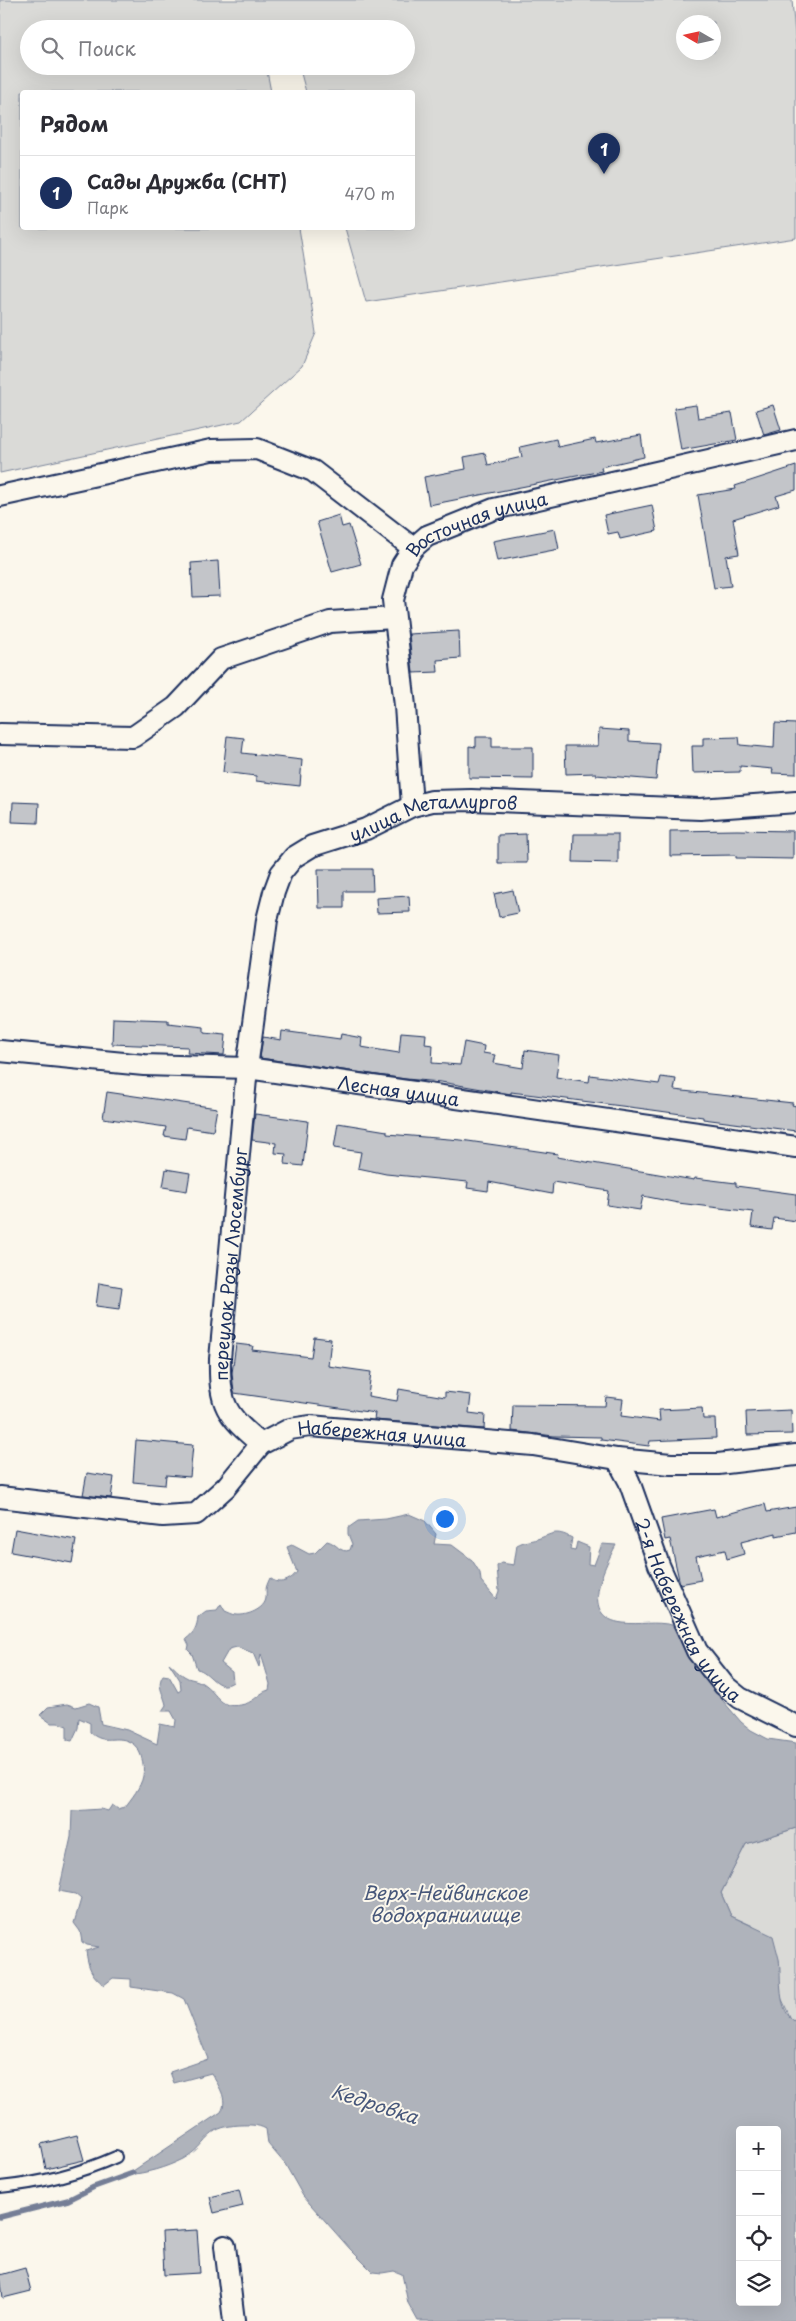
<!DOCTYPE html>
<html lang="ru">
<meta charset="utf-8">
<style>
body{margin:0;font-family:"Playpen Sans",sans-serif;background:#f7f7f7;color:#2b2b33}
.controls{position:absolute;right:15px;bottom:15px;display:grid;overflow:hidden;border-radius:5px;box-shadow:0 5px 20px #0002}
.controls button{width:45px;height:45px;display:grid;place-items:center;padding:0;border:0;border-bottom:1px solid #e1e1e2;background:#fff;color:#2b2b33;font:25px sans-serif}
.compass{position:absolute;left:676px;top:15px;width:45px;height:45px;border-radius:50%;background:#fff;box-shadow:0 5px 20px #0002;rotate:279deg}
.you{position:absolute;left:444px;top:1518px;width:18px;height:18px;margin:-12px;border:4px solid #fff;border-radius:50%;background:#1a73e8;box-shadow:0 0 0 8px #1a73e833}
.badge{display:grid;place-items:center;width:32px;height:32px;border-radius:50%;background:#1b2f5e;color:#fff;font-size:16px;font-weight:700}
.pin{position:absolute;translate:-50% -41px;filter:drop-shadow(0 1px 2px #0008)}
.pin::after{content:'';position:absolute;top:26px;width:18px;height:15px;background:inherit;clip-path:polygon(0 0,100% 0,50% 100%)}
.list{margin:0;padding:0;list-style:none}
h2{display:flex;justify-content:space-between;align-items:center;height:65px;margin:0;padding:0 20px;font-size:21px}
h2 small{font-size:16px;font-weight:400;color:#7c7c81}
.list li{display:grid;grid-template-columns:32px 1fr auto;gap:15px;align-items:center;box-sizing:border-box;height:75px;padding:0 20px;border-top:1px solid #e1e1e2}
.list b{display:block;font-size:19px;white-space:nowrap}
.list p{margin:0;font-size:16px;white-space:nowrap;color:#7c7c81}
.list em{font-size:16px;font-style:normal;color:#7c7c81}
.icon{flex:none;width:28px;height:28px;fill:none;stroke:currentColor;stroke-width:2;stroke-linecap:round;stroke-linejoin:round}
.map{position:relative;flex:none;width:796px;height:2321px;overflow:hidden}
.search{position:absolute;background:#fff;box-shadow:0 5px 20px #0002;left:20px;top:20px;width:395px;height:55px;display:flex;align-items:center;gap:12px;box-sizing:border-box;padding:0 18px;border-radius:28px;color:#7c7c81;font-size:19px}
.panel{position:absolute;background:#fff;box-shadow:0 5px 20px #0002;left:20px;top:90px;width:395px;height:140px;border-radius:5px}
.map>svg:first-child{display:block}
.green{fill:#dadad7;stroke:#7a849a;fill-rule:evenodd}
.water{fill:#afb3bb;stroke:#747e96;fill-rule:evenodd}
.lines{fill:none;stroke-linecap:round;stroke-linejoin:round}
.stream{stroke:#747e96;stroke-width:5.5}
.building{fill:#c3c5c9;stroke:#1b2f5e}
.lane-casing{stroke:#1b2f5e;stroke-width:14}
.street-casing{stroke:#1b2f5e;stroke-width:24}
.lane{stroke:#fbf7ec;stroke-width:10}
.street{stroke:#fbf7ec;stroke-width:20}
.labels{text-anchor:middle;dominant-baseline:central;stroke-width:4;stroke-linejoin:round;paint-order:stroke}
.street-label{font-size:18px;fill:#1b2f5e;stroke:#fbf7ec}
.water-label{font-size:19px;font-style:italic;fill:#47577a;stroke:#fbf7ec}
</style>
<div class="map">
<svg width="796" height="2321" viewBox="0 0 796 2321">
<rect width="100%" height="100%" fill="#fbf7ec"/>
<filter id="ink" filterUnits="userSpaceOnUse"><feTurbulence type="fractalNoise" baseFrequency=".02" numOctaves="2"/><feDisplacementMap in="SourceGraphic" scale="10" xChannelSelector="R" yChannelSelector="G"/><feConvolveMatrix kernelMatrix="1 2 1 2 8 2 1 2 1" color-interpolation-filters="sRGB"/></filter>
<g filter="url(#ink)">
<g class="green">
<path d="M0 0H792L796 47V238L366 302 345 228H412V92H306L299 66H406V29H29V66H266L271 92H22V228H299L316 333 302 366 241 421 0 473ZM714 22V52H684V22Z"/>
<polygon points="796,1828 796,2022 791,2019 780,1995 779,1960 753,1926 731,1916 721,1893 746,1844"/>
</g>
<path class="water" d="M409 1514 425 1521 436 1534 434 1544 452 1545 472 1560 480 1573 481 1581 496 1599 499 1591 497 1566 501 1563 514 1565 517 1545C524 1541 530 1541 537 1539 553 1534 555 1529 572 1538L570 1550 575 1551 577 1542 589 1547 588 1564 594 1565 602 1544 616 1545C604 1568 578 1618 623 1623 639 1625 656 1621 672 1625L701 1675 741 1722 751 1730 768 1739 796 1743V1828L746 1844 721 1893 731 1916 773 1936C775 1944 777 1951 779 1959 782 1978 776 2011 796 2022V2321H418L408 2303 402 2274 394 2271 382 2273 373 2272 350 2249 303 2196 285 2164 268 2144 266 2129C257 2124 249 2125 240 2125 202 2127 210 2144 183 2159 165 2168 147 2173 127 2175L221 2112C229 2099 218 2085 211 2073L174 2083 170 2072 208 2059 184 1999 173 1993 131 1987V1979L113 1978 104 1985C91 1975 88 1967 86 1951L99 1947 87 1945 82 1942 80 1931 74 1923 81 1899 75 1894 59 1891 71 1837 72 1811 101 1809 108 1811 112 1805 118 1809 125 1807C131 1799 141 1787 143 1776 145 1765 141 1747 130 1742 115 1734 104 1746 90 1732V1723L79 1718 78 1728 72 1741 67 1740V1726L58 1723H51L40 1715 48 1707 67 1704 76 1707 89 1703 98 1707 101 1724 127 1730 157 1744 160 1724 175 1727 176 1720 171 1711H162L166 1705C164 1694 156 1686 163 1675L169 1676 178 1692 181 1690 180 1680 169 1663C174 1667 179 1673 184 1676 189 1680 197 1679 202 1683 219 1694 219 1711 245 1704 255 1701 260 1692 269 1690L270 1684 261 1654 259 1667 253 1653 237 1647 229 1649 221 1663 232 1672 233 1682C217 1693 210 1671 197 1669L192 1654 188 1650 189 1645 186 1639C194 1633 197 1627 198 1617L206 1611 217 1610 221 1604 225 1611C228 1612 233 1615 237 1615 247 1616 265 1609 266 1598 267 1587 264 1591 270 1578 279 1586 290 1581 297 1572L287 1547 292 1545 309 1554 315 1553 327 1541C337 1543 340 1554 350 1550L352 1544 348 1534V1528L358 1521 386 1519ZM740 2130H777V2302H740Z"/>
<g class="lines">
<polyline class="stream" points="0,2217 68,2200 94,2187 133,2173"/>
</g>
<g class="building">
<polygon points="696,405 698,418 732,413 737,440 681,450 674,408"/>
<polygon points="773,405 781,430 764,435 756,410"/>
<polygon points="641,435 644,457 601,467 602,471 429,505 424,477 466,469 464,457 485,453 488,465 522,457 520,447 556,439 558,447 595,439 596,443"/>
<polygon points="796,466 796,490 776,496 779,505 733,519 739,554 726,556 731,586 714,588 698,495 736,489 735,486"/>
<polygon points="652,505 657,531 620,539 618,532 608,534 604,515"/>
<polygon points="339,515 342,527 349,525 361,564 332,572 317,522"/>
<polygon points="555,529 559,549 497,561 493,541"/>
<polygon points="218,561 220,596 193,597 191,563"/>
<polygon points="459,631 460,658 437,660 438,672 413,673 409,634"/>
<polygon points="775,723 796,724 796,774 772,773 773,769 740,766 740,772 693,773 692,746 703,746 703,738 739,737 740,745 774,748"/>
<polygon points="599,729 629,731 629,741 659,743 656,780 596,775 596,773 566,774 565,746 598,746"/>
<polygon points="227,736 244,738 242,753 302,760 300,786 256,781 256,776 223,772"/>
<polygon points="476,737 492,737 492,747 533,747 533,779 469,778 469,746 476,747"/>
<polygon points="13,802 39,803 38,823 12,822"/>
<polygon points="737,830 793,831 793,859 736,858 736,855 670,856 670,831"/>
<polygon points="526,834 527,863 498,863 498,835"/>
<polygon points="574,834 618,834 618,863 573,862"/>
<polygon points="318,869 372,869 373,891 344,891 344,908 319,908"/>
<polygon points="513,890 518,913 499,917 494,894"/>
<polygon points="409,896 410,912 377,913 376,898"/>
<polygon points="113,1018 168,1020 168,1023 204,1027 204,1033 226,1035 224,1055 187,1053 188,1047 112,1044"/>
<polygon points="282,1031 340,1039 341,1034 362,1038 361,1047 399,1053 401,1032 426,1034 425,1044 433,1045 432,1063 460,1065 464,1042 484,1046 483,1053 495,1055 493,1063 523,1068 525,1050 559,1055 556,1077 589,1082 590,1075 659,1084 661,1077 676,1079 674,1090 793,1103 792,1105 796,1106 796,1131 703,1119 703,1117 645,1109 511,1092 511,1094 441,1082 406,1079 260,1058 263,1037 281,1040"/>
<polygon points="107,1092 217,1108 213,1131 187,1127 185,1139 164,1136 166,1127 103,1118"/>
<polygon points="255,1114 308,1121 303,1166 285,1164 286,1154 275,1153 276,1143 252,1140"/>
<polygon points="338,1123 387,1131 387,1134 461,1140 558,1154 557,1157 694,1180 695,1178 736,1183 736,1186 796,1194 796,1221 774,1218 772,1230 751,1227 753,1212 678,1203 643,1196 640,1210 607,1205 609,1191 553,1182 552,1194 489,1182 488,1191 467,1188 468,1182 386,1174 358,1168 361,1152 334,1148"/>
<polygon points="166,1169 190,1173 187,1191 163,1187"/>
<polygon points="99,1283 122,1287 119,1309 96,1306"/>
<polygon points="314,1337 331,1339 328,1366 371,1372 368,1396 397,1401 399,1389 445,1397 445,1392 471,1395 469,1413 485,1415 484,1429 374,1420 375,1413 234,1393 232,1373 236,1344 253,1346 252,1350 311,1357"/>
<polygon points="606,1397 623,1399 621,1416 660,1421 659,1410 702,1408 703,1419 715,1419 716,1438 650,1441 649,1446 601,1440 601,1437 554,1436 512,1431 513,1405 605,1406"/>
<polygon points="791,1410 792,1434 747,1435 746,1412"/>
<polygon points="136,1440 193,1445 190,1477 166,1475 165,1485 133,1482"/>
<polygon points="87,1473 114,1477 111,1498 83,1495"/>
<polygon points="765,1504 767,1512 796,1507 796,1532 776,1536 776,1533 741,1542 744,1554 727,1559 725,1550 696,1556 701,1580 680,1584 670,1539 665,1540 661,1519 714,1509 716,1517"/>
<polygon points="15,1529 76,1540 72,1563 11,1552"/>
<polygon points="77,2135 84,2160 46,2169 41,2144"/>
<polygon points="239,2190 243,2206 214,2213 210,2197"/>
<polygon points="197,2230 200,2273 164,2275 162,2232"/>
<polygon points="25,2268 31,2291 3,2298 0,2275"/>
</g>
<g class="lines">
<defs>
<path id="lane" d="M0 2187C41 2183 78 2174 116 2157"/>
<g id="street">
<polyline points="0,496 211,450 257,449 313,471 413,548"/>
<polyline points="0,734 133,737 176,707 221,659 330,622 394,618"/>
<path id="s1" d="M412 806 405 706 393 600 402 565 413 548 427 536 494 509 796 440"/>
<path id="s2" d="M0 1051 144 1065 247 1068 796 1147"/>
<path id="s3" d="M261 1444C226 1415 219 1405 220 1359L247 1068 267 920 274 892 281 873 294 857 312 846 366 829 412 806 432 801 471 800 700 809 796 802"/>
<path id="s4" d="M617 1459 629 1481 659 1565 697 1651 724 1685 740 1698 796 1726"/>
<path id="s5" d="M0 1497 163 1516 196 1514 226 1487 261 1444 290 1429 310 1426 533 1445 617 1459 671 1464H718L796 1455"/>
<polyline points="225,2246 234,2321"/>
</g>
</defs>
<use href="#lane" class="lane-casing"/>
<use href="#street" class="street-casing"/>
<use href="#lane" class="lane"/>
<use href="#street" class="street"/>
</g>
</g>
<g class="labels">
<g class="street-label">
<text stroke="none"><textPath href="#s1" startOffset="332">Восточная улица</textPath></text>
<text stroke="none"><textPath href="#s3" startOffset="759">улица Металлургов</textPath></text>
<text stroke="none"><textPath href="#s2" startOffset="401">Лесная улица</textPath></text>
<text stroke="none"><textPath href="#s3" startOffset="195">переулок Розы Люсембург</textPath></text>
<text stroke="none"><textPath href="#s5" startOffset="418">Набережная улица</textPath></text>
<text stroke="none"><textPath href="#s4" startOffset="168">2-я Набережная улица</textPath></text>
</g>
<g class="water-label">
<text x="445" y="1892">Верх-Нейвинское<tspan x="445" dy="22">водохранилище</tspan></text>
<text transform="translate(375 2103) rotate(18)">Кедровка</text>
</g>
</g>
</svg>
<div class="controls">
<button>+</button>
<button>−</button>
<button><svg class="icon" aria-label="locate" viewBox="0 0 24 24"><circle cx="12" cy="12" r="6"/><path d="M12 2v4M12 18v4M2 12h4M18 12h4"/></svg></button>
<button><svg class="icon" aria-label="layers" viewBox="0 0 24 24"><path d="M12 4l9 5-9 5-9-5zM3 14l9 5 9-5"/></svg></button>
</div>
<svg class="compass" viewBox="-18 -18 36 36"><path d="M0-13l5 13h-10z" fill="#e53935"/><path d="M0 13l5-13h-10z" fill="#7c7c81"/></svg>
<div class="you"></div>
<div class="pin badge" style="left:604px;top:174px">1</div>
<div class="search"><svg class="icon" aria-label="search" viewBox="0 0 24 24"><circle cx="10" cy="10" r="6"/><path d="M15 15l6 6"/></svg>Поиск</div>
<section class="panel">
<h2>Рядом<small></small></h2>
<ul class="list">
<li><span class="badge">1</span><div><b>Сады Дружба (СНТ)</b><p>Парк</p></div><em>470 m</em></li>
</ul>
</section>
</div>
